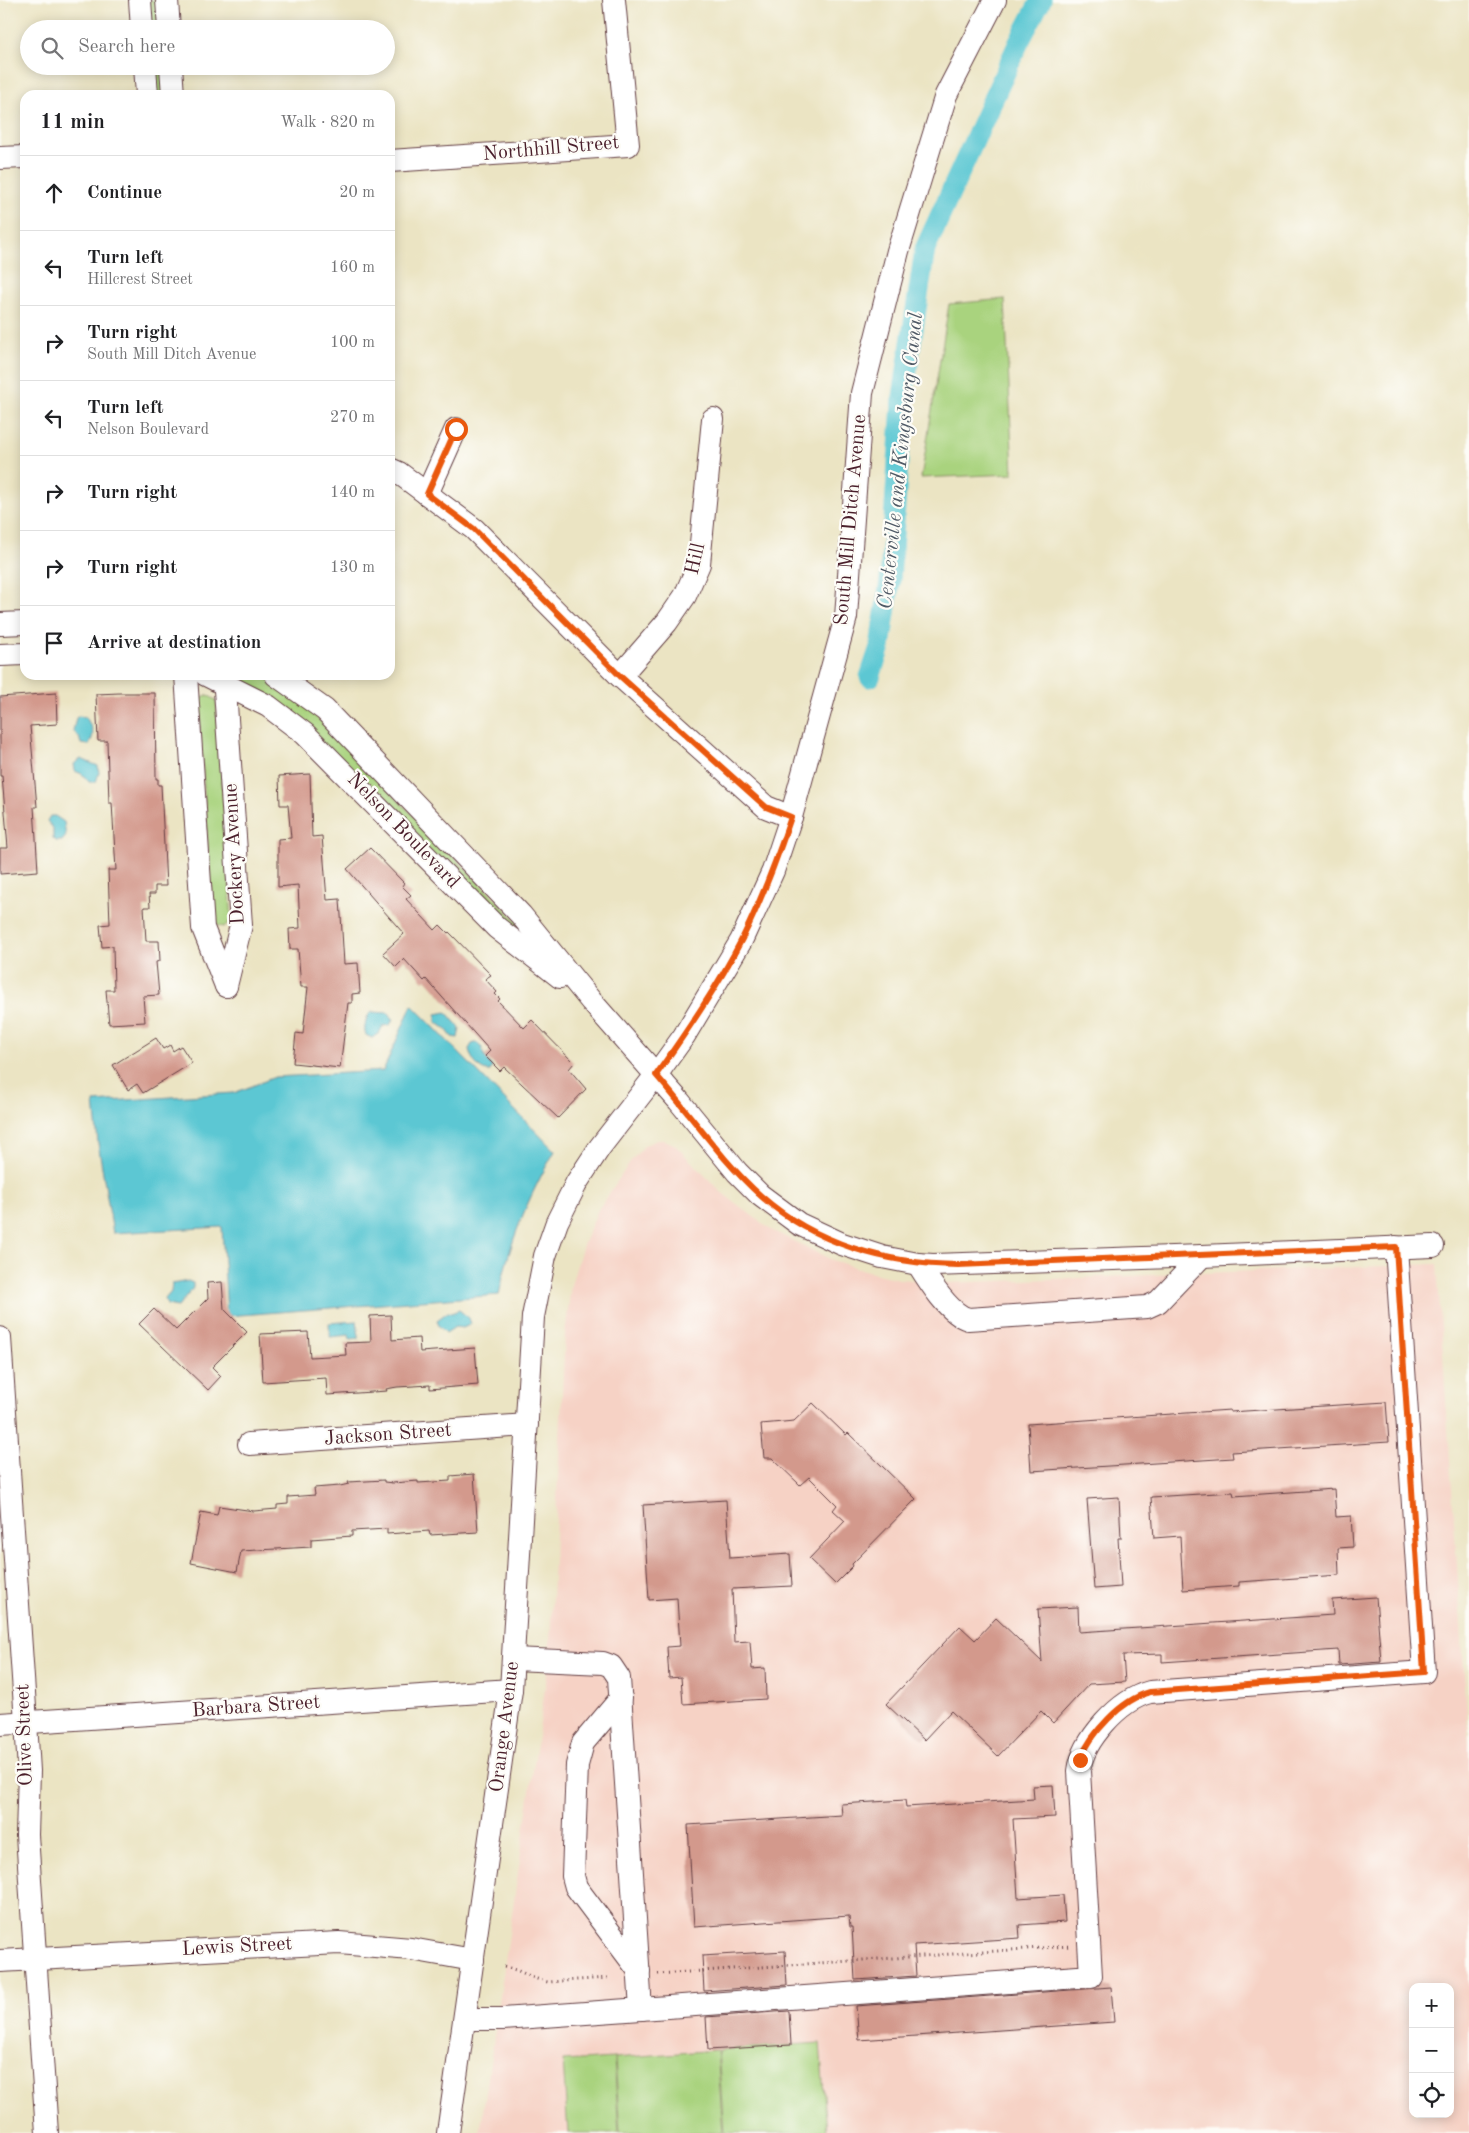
<!DOCTYPE html>
<meta charset="utf-8">
<style>
body{margin:0;font-family:"Old Standard TT",serif;background:#f6f6f6;color:#202124}
.controls{position:absolute;right:15px;bottom:15px;display:grid;overflow:hidden;border-radius:10px;box-shadow:0 2px 12px #0003}
.controls button{width:45px;height:45px;display:grid;place-items:center;padding:0;border:0;border-bottom:1px solid #e0e0e0;background:#fff;color:#202124;font:25px sans-serif}
.stop{position:absolute;width:15px;height:15px;margin:-11px;border:4px solid #ea580c;border-radius:50%;background:#fff}
.stop.end{background:#ea580c;border-color:#fff;box-shadow:0 1px 5px #0008}
.list{margin:0;padding:0;list-style:none}
h2{display:flex;justify-content:space-between;align-items:center;height:65px;margin:0;padding:0 20px;font-size:21px}
h2 small{font-size:16px;font-weight:400;color:#757577}
.list li{display:grid;grid-template-columns:32px 1fr auto;gap:15px;align-items:center;box-sizing:border-box;height:75px;padding:0 20px;border-top:1px solid #e0e0e0}
.list b{display:block;font-size:19px;white-space:nowrap}
.list p{margin:0;font-size:16px;white-space:nowrap;color:#757577}
.list em{font-size:16px;font-style:normal;color:#757577}
.icon{flex:none;width:28px;height:28px;fill:none;stroke:currentColor;stroke-width:2;stroke-linecap:round;stroke-linejoin:round}
.map{position:relative;flex:none;width:1469px;height:2133px;overflow:hidden}
.search{position:absolute;background:#fff;box-shadow:0 2px 12px #0003;left:20px;top:20px;width:375px;height:55px;display:flex;align-items:center;gap:12px;box-sizing:border-box;padding:0 18px;border-radius:28px;color:#757577;font-size:19px}
.panel{position:absolute;background:#fff;box-shadow:0 2px 12px #0003;left:20px;top:90px;width:375px;height:590px;border-radius:15px}
.map>svg:first-child{display:block}
.built{fill:#f6d2c5;fill-rule:evenodd}
.green{fill:#a9d37e;stroke:#7a7954}
.water{fill:#5bc7d3;stroke:#52737f}
.lines{fill:none;stroke-linecap:round;stroke-linejoin:round}
.canal{stroke:#5bc7d3;stroke-width:21}
.building{fill:#d3998c}
.minor-casing{stroke:#623d42;stroke-width:24}
.path{stroke:#623d42;stroke-width:3;stroke-dasharray:1 4;stroke-linecap:butt}
.minor{stroke:#fff;stroke-width:22}
.route{stroke:#ea580c;stroke-width:6}
.labels{text-anchor:middle;dominant-baseline:central;stroke-width:4.5;stroke-linejoin:round;paint-order:stroke}
.street-label{font-size:20px;fill:#4a1f2b;stroke:#fdfcf7}
.water-label{font-size:21px;font-style:italic;fill:#505a66;stroke:#fdfcf7}
</style>
<div class="map">
<svg width="1469" height="2133" viewBox="0 0 1469 2133">
<rect width="100%" height="100%" fill="#fdfcf7"/>
<filter id="ink" filterUnits="userSpaceOnUse"><feTurbulence type="fractalNoise" baseFrequency=".02" numOctaves="2"/><feDisplacementMap in="SourceGraphic" scale="10" xChannelSelector="R" yChannelSelector="G"/><feConvolveMatrix kernelMatrix="1 2 1 2 8 2 1 2 1" color-interpolation-filters="sRGB"/></filter>
<filter id="wash" filterUnits="userSpaceOnUse"><feTurbulence type="fractalNoise" baseFrequency=".0096" numOctaves="4" result="noise"/><feDisplacementMap in="SourceGraphic" scale="20" xChannelSelector="R" yChannelSelector="G"/><feGaussianBlur stdDeviation="1.12" result="paint"/><feColorMatrix in="noise" values="0 0 0 0 0 0 0 0 0 0 0 0 0 0 0 0 0 1.4 0 .05"/><feComposite in="paint" operator="in"/></filter>
<g filter="url(#wash)">
<rect width="100%" height="100%" fill="#ebe4c3"/>
<path class="built" d="M657 1140H664L674 1144 721 1192 771 1230 832 1260 877 1274 899 1279 948 1283 1437 1264 1469 1746V2133H480L549 1661 565 1335 571 1285 583 1245 598 1210 631 1161 645 1145ZM1413 1987H1450V2114H1413Z"/>
<g class="green">
<polygon points="149,0 159,0 161,29 151,29"/>
<polygon points="154,66 164,66 166,95 156,95"/>
<polygon points="1005,299 1013,474 921,478 949,304"/>
<polygon points="244,675 260,675 264,677 302,702 546,951 501,919 246,683"/>
<polygon points="207,695 216,700 232,920 224,927 213,924 198,699"/>
<polygon points="820,2043 827,2133 724,2133 718,2050"/>
<polygon points="717,2050 723,2133 620,2133 615,2058"/>
<polygon points="614,2058 619,2133 568,2133 563,2061"/>
</g>
<g class="water">
<path d="M79 716 86 717C92 729 96 732 89 745L81 744 79 737 73 731 76 718Z"/>
<polygon points="81,759 98,766 99,773 96,782 89,782 82,774 75,771 74,764"/>
<polygon points="50,816 55,816 64,822 66,836 62,841 56,841 53,838 53,828 47,821"/>
<path d="M412 1005 555 1151C528 1197 509 1243 499 1295L227 1316 222 1227 113 1233 98 1143 94 1102 234 1093 275 1077 383 1071Z"/>
<path d="M371 1012 389 1013 393 1019 390 1025 383 1026 379 1033 372 1038 366 1035C363 1029 366 1017 371 1012Z"/>
<polygon points="446,1012 460,1028 458,1038 452,1037 446,1029 436,1022 436,1014"/>
<path d="M475 1043H478L482 1048 484 1056 492 1067 490 1071C479 1072 471 1059 469 1049L472 1044Z"/>
<polygon points="188,1281 193,1283 193,1288 178,1307 167,1305 165,1299 171,1292 172,1284"/>
<polygon points="459,1310 469,1318 471,1324 463,1328 455,1327 446,1333 439,1326 437,1320 448,1312 451,1313"/>
<polygon points="357,1321 359,1338 350,1339 349,1335 330,1337 329,1323"/>
</g>
<g class="lines">
<polyline class="canal" points="870,677 880,647 890,580 902,403 925,249 1019,42 1041,0"/>
</g>
<g id="blocks">
<g class="building">
<polygon points="56,693 57,724 30,726 37,807 34,807 38,871 0,874 0,848 8,848 2,776 0,776 0,697"/>
<polygon points="120,693 155,693 156,779 158,779 158,785 161,785 166,886 155,886 155,894 149,894 150,907 144,907 146,941 159,941 160,961 156,962 159,995 143,996 145,1022 109,1024 106,990 114,990 113,946 102,947 100,925 110,924 108,870 116,870 112,803 109,803 107,741 98,741 96,694"/>
<polygon points="310,774 312,837 322,836 327,900 340,899 344,964 358,963 360,993 352,994 352,1003 348,1003 340,1068 293,1063 296,1033 303,1034 308,987 301,987 298,949 290,949 289,929 300,928 298,885 278,887 278,839 291,838 288,805 280,805 279,776"/>
<polygon points="370,848 404,883 402,886 411,895 406,899 435,930 440,925 448,933 449,932 491,975 485,979 497,992 495,994 500,999 498,1001 524,1028 532,1020 574,1063 569,1069 586,1089 558,1118 504,1067 500,1071 485,1056 490,1051 426,979 424,981 404,959 396,967 383,953 404,934 347,869"/>
<polygon points="156,1038 163,1049 170,1045 173,1051 181,1046 192,1063 143,1093 137,1084 128,1090 113,1065"/>
<polygon points="222,1282 224,1309 247,1332 212,1367 221,1376 208,1390 139,1324 154,1309 176,1330 208,1298 207,1283"/>
<polygon points="391,1315 392,1340 419,1338 420,1352 475,1348 478,1385 430,1389 430,1385 397,1387 386,1389 387,1391 327,1395 326,1378 263,1382 260,1334 308,1332 310,1357 346,1355 345,1343 371,1342 370,1316"/>
<polygon points="1386,1402 1389,1442 1232,1452 1233,1458 1031,1471 1028,1424 1230,1410 1230,1412"/>
<polygon points="813,1403 846,1435 848,1433 916,1499 852,1564 853,1566 835,1584 809,1559 845,1521 833,1510 837,1505 809,1477 800,1485 772,1458 764,1458 761,1424 794,1421"/>
<polygon points="474,1474 478,1532 430,1535 429,1531 387,1534 387,1529 352,1531 352,1536 311,1539 311,1547 241,1551 237,1572 191,1563 201,1512 217,1515 219,1506 254,1511 277,1509 277,1505 288,1504 288,1497 315,1495 314,1488 340,1486 349,1484 348,1482 384,1480 384,1482 393,1483 418,1481 418,1483 450,1481 450,1476"/>
<polygon points="1334,1489 1336,1517 1351,1516 1353,1547 1338,1548 1339,1575 1239,1582 1239,1586 1183,1590 1180,1536 1154,1538 1151,1497 1233,1492 1234,1496"/>
<polygon points="1119,1497 1121,1538 1118,1538 1121,1587 1094,1589 1087,1499"/>
<polygon points="726,1500 730,1558 790,1554 792,1586 732,1589 734,1642 750,1641 752,1669 765,1668 766,1699 683,1704 681,1677 669,1678 667,1647 680,1646 677,1598 649,1600 643,1505"/>
<polygon points="1376,1597 1381,1662 1339,1665 1338,1650 1162,1662 1162,1654 1123,1655 1125,1682 1089,1684 1053,1723 1041,1711 998,1756 951,1711 924,1740 886,1704 960,1626 975,1640 996,1618 1042,1662 1038,1609 1078,1607 1079,1632 1333,1615 1332,1600"/>
<polygon points="1053,1785 1055,1817 1013,1819 1018,1898 1063,1895 1065,1922 1019,1925 1020,1938 914,1945 916,1976 855,1980 852,1927 850,1927 849,1916 694,1927 688,1825 842,1815 841,1804 905,1800 906,1807 1034,1799 1033,1786"/>
<polygon points="785,1951 787,1985 704,1991 702,1956"/>
<polygon points="1111,1987 1114,2022 859,2040 856,2006"/>
<polygon points="789,2011 791,2045 708,2050 706,2017"/>
</g>
</g>
</g>
<g filter="url(#ink)">
<use href="#blocks" fill-opacity="0" stroke="#623d42" stroke-width="1"/>
<g class="lines">
<defs>
<g id="minor">
<polyline points="140,0 142,29"/>
<polyline points="167,0 169,29"/>
<polyline points="145,66 147,95"/>
<polyline points="171,66 173,95"/>
<polyline points="0,158 25,157"/>
<polyline points="390,161 628,145 614,0"/>
<polyline points="390,469 399,473 474,529 620,676 766,807 791,817"/>
<polyline points="427,494 456,429"/>
<polyline points="0,624 25,623"/>
<polyline points="0,655 25,654"/>
<polyline points="186,675 203,928 226,986"/>
<polyline points="206,675 268,706 305,734 497,928 560,977"/>
<polyline points="224,675 241,925 226,986"/>
<polyline points="276,675 325,710 521,915 591,1001 679,1101 737,1172 760,1195 799,1224 842,1244 882,1257 918,1264 933,1265 1202,1256 1433,1246"/>
<polyline points="620,676 667,622 685,596 699,564 713,419"/>
<path d="M918 1264C928 1280 949 1314 968 1319L1147 1307 1158 1302 1202 1256"/>
<polyline points="0,1338 26,1722 29,1771 27,1835 47,2133"/>
<polyline points="249,1444 527,1425"/>
<polyline points="621,1698 583,1743 577,1765 573,1876 576,1887 639,1971"/>
<polyline points="0,1724 511,1690"/>
<polyline points="0,1961 339,1943 411,1949 473,1960"/>
<path d="M641 2009 1091 1976 1079 1771C1083 1740 1119 1700 1150 1692L1424 1672 1396 1247"/>
<polyline points="465,2019 503,2019 641,2009 619,1678 611,1666 603,1663 514,1659"/>
<polyline points="448,2133 511,1690 533,1317 545,1256 557,1222 577,1182 600,1147 656,1075 684,1036 741,941 773,871 791,817 846,617 862,393 898,251 946,95 995,0"/>
</g>
</defs>
<use href="#minor" class="minor-casing"/>
<g class="path">
<path d="M504 1967C522 1970 531 1979 548 1982L608 1978"/>
<polyline points="658,1974 1070,1946"/>
</g>
<use href="#minor" class="minor"/>
</g>
</g>
<g class="lines" filter="url(#ink)">
<path class="route" d="M456 429 427 494 474 529 620 676 766 807 791 817C777 859 762 899 742 939 718 986 687 1031 656 1075 691 1115 722 1161 761 1196 815 1244 887 1264 958 1265L1396 1247 1424 1672 1150 1692C1121 1700 1091 1733 1080 1760"/>
</g>
<g class="labels">
<g class="street-label">
<text transform="translate(551 149) rotate(-5)">Northhill Street</text>
<text transform="translate(851 520) rotate(-85)">South Mill Ditch Avenue</text>
<text transform="translate(696 559) rotate(-77)">Hill</text>
<text transform="translate(403 831) rotate(46)">Nelson Boulevard</text>
<text transform="translate(235 854) rotate(-93)">Dockery Avenue</text>
<text transform="translate(388 1435) rotate(-4)">Jackson Street</text>
<text transform="translate(256 1707) rotate(-4)">Barbara Street</text>
<text transform="translate(505 1727) rotate(-83)">Orange Avenue</text>
<text transform="translate(25 1735) rotate(-92)">Olive Street</text>
<text transform="translate(237 1947) rotate(-3)">Lewis Street</text>
</g>
<g class="water-label">
<text transform="translate(901 461) rotate(-84)">Centerville and Kingsburg Canal</text>
</g>
</g>
</svg>
<div class="controls">
<button>+</button>
<button>−</button>
<button><svg class="icon" aria-label="locate" viewBox="0 0 24 24"><circle cx="12" cy="12" r="6"/><path d="M12 2v4M12 18v4M2 12h4M18 12h4"/></svg></button>
</div>
<div class="stop" style="left:456px;top:429px"></div>
<div class="stop end" style="left:1080px;top:1760px"></div>
<div class="search"><svg class="icon" aria-label="search" viewBox="0 0 24 24"><circle cx="10" cy="10" r="6"/><path d="M15 15l6 6"/></svg>Search here</div>
<section class="panel">
<h2>11 min<small>Walk · 820 m</small></h2>
<ul class="list">
<li><svg class="icon" aria-label="ahead" viewBox="0 0 24 24"><path d="M12 20V5M6 11l6-6 6 6"/></svg><div><b>Continue</b></div><em>20 m</em></li>
<li><svg class="icon" aria-label="left" viewBox="0 0 24 24"><path d="M17 20v-9H6M10 6l-5 5 5 5"/></svg><div><b>Turn left</b><p>Hillcrest Street</p></div><em>160 m</em></li>
<li><svg class="icon" aria-label="right" viewBox="0 0 24 24"><path d="M7 20v-9h11M14 6l5 5-5 5"/></svg><div><b>Turn right</b><p>South Mill Ditch Avenue</p></div><em>100 m</em></li>
<li><svg class="icon" aria-label="left" viewBox="0 0 24 24"><path d="M17 20v-9H6M10 6l-5 5 5 5"/></svg><div><b>Turn left</b><p>Nelson Boulevard</p></div><em>270 m</em></li>
<li><svg class="icon" aria-label="right" viewBox="0 0 24 24"><path d="M7 20v-9h11M14 6l5 5-5 5"/></svg><div><b>Turn right</b></div><em>140 m</em></li>
<li><svg class="icon" aria-label="right" viewBox="0 0 24 24"><path d="M7 20v-9h11M14 6l5 5-5 5"/></svg><div><b>Turn right</b></div><em>130 m</em></li>
<li><svg class="icon" aria-label="arrive" viewBox="0 0 24 24"><path d="M6 21V4h12l-3 4 3 4H6"/></svg><div><b>Arrive at destination</b></div></li>
</ul>
</section>
</div>
